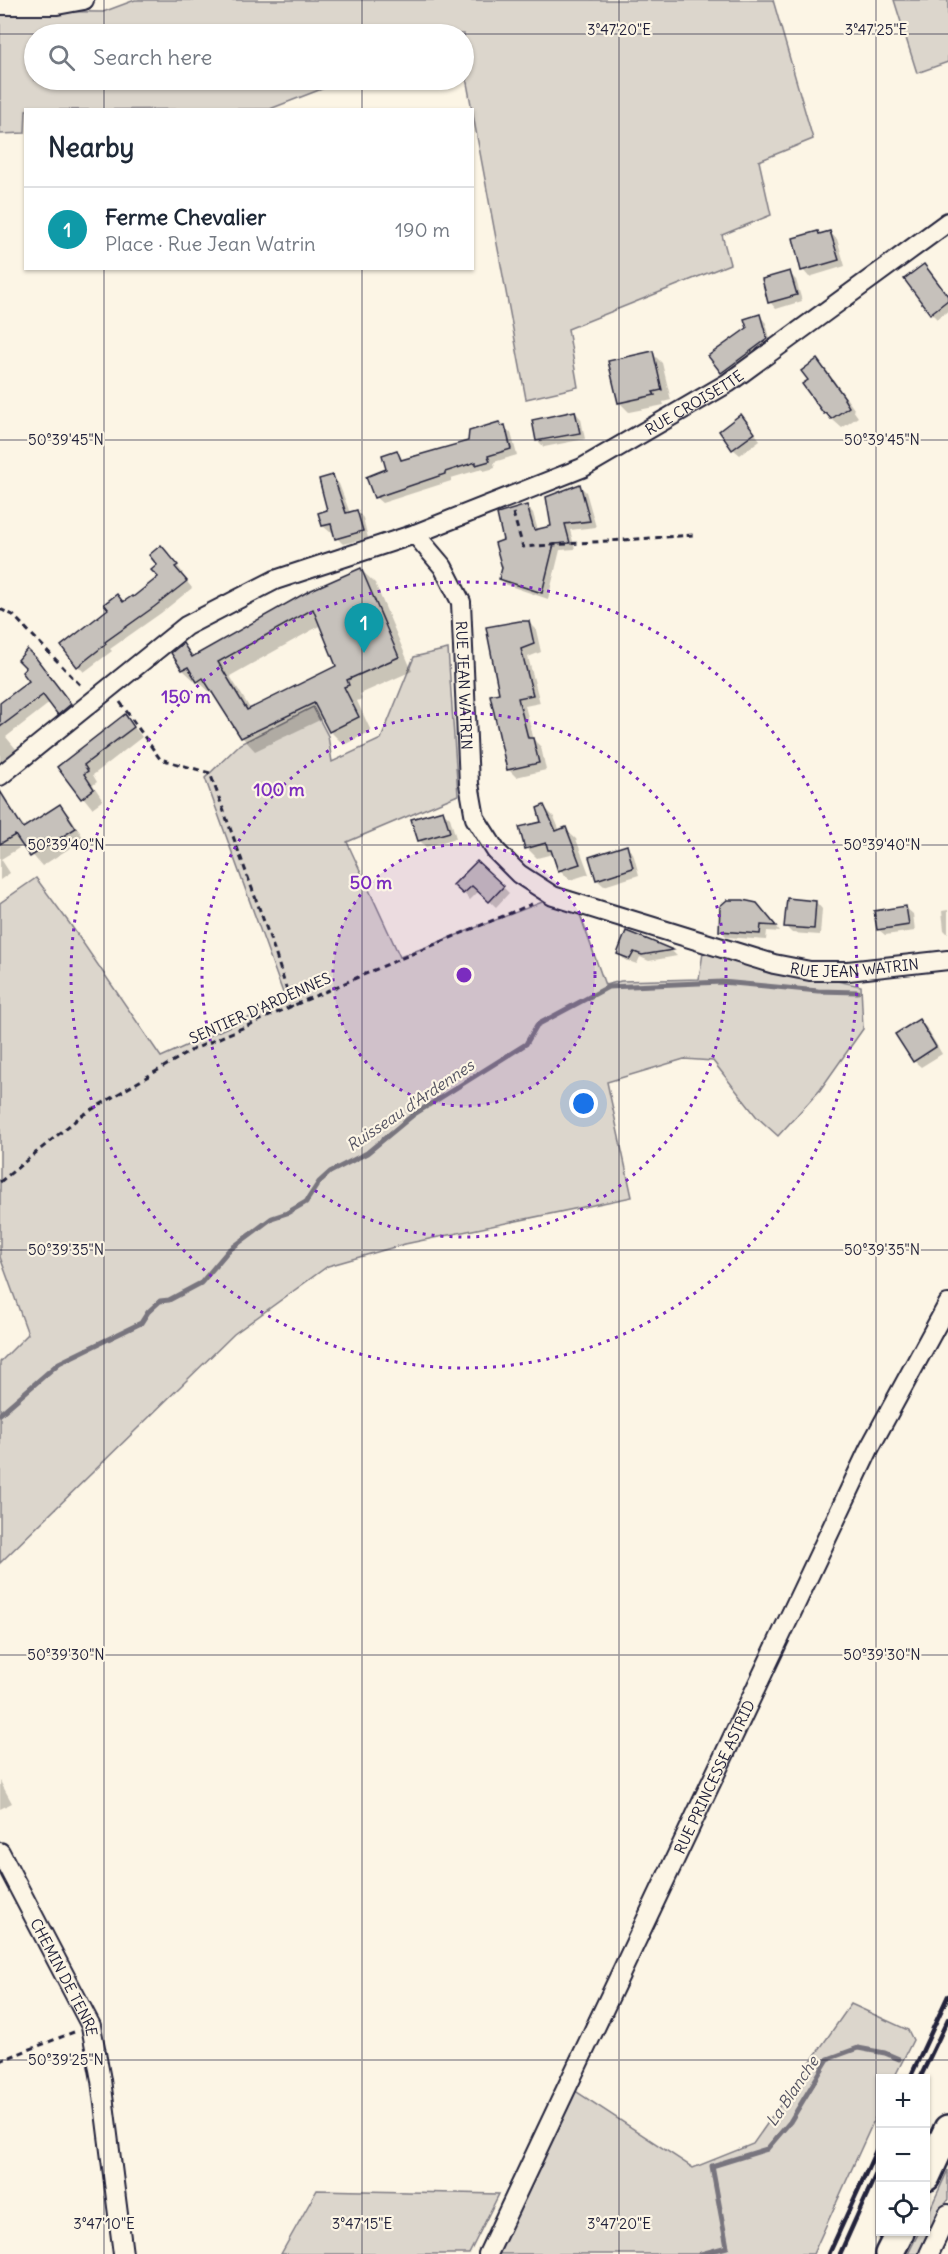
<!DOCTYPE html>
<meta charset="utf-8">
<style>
body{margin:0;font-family:Delius,sans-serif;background:#f6f6f7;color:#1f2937}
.controls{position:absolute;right:18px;bottom:18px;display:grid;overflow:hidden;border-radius:0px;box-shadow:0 2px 4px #0004}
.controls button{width:54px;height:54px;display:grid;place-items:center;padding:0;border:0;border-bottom:2px solid #e0e1e3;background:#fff;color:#1f2937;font:30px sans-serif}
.you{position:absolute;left:584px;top:1104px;width:21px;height:21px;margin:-15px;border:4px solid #fff;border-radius:50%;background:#1a73e8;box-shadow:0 0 0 9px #1a73e833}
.badge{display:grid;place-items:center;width:39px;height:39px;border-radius:50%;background:#7c3aed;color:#fff;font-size:20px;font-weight:700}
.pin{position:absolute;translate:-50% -50px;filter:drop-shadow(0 2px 3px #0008)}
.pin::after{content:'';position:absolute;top:32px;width:21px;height:18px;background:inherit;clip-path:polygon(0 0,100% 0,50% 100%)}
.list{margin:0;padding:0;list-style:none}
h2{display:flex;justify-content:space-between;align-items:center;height:78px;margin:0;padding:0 24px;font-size:26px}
h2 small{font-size:20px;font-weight:400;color:#747a83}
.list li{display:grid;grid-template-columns:39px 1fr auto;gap:18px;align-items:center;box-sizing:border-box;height:84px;padding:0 24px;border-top:2px solid #e0e1e3}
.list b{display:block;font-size:22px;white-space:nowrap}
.list p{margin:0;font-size:20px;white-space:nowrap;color:#747a83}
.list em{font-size:20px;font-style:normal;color:#747a83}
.icon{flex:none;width:33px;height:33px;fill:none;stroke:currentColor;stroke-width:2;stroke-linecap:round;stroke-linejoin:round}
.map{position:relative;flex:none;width:948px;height:2254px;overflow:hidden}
.search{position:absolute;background:#fff;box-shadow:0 2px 4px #0004;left:24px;top:24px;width:450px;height:66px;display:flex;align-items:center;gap:15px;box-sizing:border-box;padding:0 21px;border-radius:33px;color:#747a83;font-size:22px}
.panel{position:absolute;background:#fff;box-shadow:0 2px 4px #0004;left:24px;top:108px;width:450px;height:162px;border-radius:0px}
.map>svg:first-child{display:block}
.green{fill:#dcd6cc;stroke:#7f7c84;stroke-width:1.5}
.shadow{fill:#0003;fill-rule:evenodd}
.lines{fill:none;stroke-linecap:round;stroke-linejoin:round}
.stream{stroke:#78757e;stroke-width:5}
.building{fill:#c6c1bb;stroke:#22223b;stroke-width:1.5;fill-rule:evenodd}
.minor-casing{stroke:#22223b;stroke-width:22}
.highway-casing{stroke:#22223b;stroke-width:32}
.path{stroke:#22223b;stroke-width:3;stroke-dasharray:6 4.5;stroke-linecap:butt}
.minor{stroke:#fcf5e5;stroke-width:18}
.highway{stroke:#fcf5e5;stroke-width:27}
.rail{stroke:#22223b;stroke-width:4.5}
.ticks{fill:none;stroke:#22223b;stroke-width:1.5;stroke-opacity:0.45}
.ring{fill:none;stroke:#7b2cbf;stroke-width:3;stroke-dasharray:3 6}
.labels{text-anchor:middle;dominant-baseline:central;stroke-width:4.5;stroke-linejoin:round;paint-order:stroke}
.street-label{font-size:15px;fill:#22223b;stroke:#fcf5e5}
.water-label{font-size:16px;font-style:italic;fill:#545362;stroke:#fcf5e5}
.ticks-label{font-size:15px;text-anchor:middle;fill:#22223b;stroke:#fcf5e5;stroke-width:4.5;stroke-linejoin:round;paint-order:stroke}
.centre{fill:#7b2cbf;stroke:#fcf5e5;stroke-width:3}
.ring-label{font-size:18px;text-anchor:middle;font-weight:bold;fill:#7b2cbf;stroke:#fcf5e5;stroke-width:4.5;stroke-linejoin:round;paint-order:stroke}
</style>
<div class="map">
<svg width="948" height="2254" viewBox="0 0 948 2254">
<rect width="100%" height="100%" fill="#fcf5e5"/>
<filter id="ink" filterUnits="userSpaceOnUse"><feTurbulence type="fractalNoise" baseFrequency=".0167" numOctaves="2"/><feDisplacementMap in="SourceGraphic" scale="12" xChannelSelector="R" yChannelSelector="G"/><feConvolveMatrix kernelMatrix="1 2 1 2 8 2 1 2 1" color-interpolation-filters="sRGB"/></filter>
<g filter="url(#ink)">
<g class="green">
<polygon points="135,0 773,0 813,139 759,161 771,215 722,235 730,264 568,329 578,387 526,399 464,67 464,34 34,34 34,80 345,80 270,109 26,110 25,133 0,134 0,11 103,12"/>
<polygon points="894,0 948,0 948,62 917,73"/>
<polygon points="448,649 458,795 347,842 400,957 545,901 579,912 605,985 621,981 699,979 703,953 861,986 863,1029 820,1090 778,1136 756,1116 713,1061 684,1059 607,1082 632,1197 405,1244 328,1266 234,1334 0,1563 0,1362 28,1334 0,1257 0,903 36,878 70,924 161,1057 286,1001 205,778 240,744 313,707 328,736 332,762 381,739 414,657"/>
<polygon points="851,2004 908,2030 913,2040 894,2078 880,2078 880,2107 813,2254 740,2254 737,2252 731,2254 495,2254 574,2090 693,2168 753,2144"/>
<polygon points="948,2170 948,2199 922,2254 908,2254 919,2232 926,2232 926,2218"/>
<polygon points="317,2190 499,2194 469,2254 281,2254"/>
</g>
<g class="shadow">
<polygon points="830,233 837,239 845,266 809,277 803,270 820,235"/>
<polygon points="924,266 948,296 948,311 937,319 931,313"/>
<polygon points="789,273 796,280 802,301 776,309 770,302"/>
<polygon points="760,316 766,323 772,346 729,379 710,356 749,329"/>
<polygon points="652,353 662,363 671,400 663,402 664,405 629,412 619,402"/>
<polygon points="817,361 827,371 854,409 853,410 858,417 842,428 825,413 810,380"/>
<polygon points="575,412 581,419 585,439 544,447 537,440"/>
<polygon points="499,423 511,433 517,455 494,462 495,468 484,471 482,469 451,478 451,481 382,503 375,497 396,451 404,461 469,442"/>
<polygon points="747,423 760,440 740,455 733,449"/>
<polygon points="333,477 339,484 350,513 357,511 363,518 368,538 343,544 337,538 335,531 330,532 323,526 329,511"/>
<polygon points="580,486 586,492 596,527 570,530 575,549 560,550 548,599 507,585 500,579 504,568 504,541 527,506 533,513 538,531 553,527"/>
<polygon points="168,554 183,573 181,574 192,588 161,613 110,649 112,651 84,672 78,666 124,603 133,599 160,577"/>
<path d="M361 570 375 583 412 671 360 694 362 699 357 701 371 731 344 745 330 731 324 718 255 751 242 737 214 693 212 694 199 682 197 683 183 670 173 653 183 645 195 657ZM321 625 338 667 251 710 230 676Z"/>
<polygon points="528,622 536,630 541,652 528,657 540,703 525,706 534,740 541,747 546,770 516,777 508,769 500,694"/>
<polygon points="27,651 44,668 78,713 67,722 51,702 6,737 16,749 0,763 0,705 31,681"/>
<polygon points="125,716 142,737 93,775 97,782 93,785 103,800 92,808 59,767"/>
<polygon points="60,806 70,816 84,839 42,866 24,845 1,859 10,873 0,880 0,821 12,813 26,828"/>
<polygon points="544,807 554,817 560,831 565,829 576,839 589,874 570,880 560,870 553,854 537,858 527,848 543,823"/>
<polygon points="443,812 450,818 456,838 426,847 419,840"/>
<polygon points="626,847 633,853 639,875 604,886 597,880 590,858"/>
<polygon points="456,885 503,887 509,893 496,907 479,891 470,900"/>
<polygon points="816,902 822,909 820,935 792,933 786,927"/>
<polygon points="906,908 913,914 915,931 885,935 878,929"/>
<polygon points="948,910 948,934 944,930 942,911"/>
<polygon points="763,911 780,932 767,931 766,940 727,937 720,930"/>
<polygon points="627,933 672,951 677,956 649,961 640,957 637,964 625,960 619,954"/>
<polygon points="919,1021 926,1027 942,1054 921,1067 914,1061"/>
<polygon points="0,1781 12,1803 0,1809"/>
</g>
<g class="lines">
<g class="stream">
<polyline points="0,1414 59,1363 141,1323 148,1312 160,1301 169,1300 201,1283 228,1251 272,1218 287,1213 306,1202 319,1182 330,1172 367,1153 413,1115 526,1044 537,1025 608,987 722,982 818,991 858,992"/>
<polyline points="701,2254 727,2247 712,2166 767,2149 790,2122 828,2059 858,2048 885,2053 899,2059"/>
</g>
</g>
<g class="building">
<polygon points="818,231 819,234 830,231 839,260 801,271 793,238"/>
<polygon points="924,264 948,296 948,300 930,314 904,279"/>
<polygon points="790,271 797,295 768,303 762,279"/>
<polygon points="760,314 767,339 721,373 708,356 747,328 744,319"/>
<polygon points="653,351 662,390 653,392 655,395 618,403 608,361"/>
<polygon points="817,359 845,398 844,399 849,407 831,419 826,413 824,414 802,384 808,380 801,371"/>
<polygon points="575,411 580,433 536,441 532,420"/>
<polygon points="741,414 755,433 732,450 719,431"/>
<polygon points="499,422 501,426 505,425 511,449 488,456 490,461 476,465 476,462 445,472 445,474 374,498 366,477 386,469 382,455 397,450 401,460 468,441 469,431"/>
<polygon points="333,475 346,513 357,510 363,531 335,539 331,524 322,526 318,513 327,510 319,479"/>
<polygon points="580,484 590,521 565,524 570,543 554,544 542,593 499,579 502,568 495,543 503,540 497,514 527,505 534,530 551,526 546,497"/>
<polygon points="161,545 178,565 175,567 187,581 154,607 105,642 106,644 77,667 61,646 108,609 104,604 117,594 123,602 132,596 133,597 158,577 151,570 157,565 149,555"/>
<path d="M361 568 399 657 347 680 349 685 344 687 359 717 329 732 314 703 241 738 203 678 197 682 188 667 182 670 171 653 183 643 192 657 309 591ZM313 609 336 666 247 710 218 662Z"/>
<polygon points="520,621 529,621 534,644 521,649 533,695 518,698 528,738 533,738 539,763 507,770 490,695 499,693 486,627"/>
<polygon points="27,649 36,658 71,704 58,715 43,695 0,727 0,703 29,681 22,672 26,668 18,660"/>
<polygon points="125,714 134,727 84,765 88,771 84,774 94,789 81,799 57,767"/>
<polygon points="0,791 23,828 60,804 76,828 30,857 15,835 0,844"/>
<polygon points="544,805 556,831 566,827 580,864 558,871 551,850 548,850 546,843 525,849 519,827 541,822 537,808"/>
<polygon points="443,810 450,832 418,841 411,819"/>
<polygon points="627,845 633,868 596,880 589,857"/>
<polygon points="477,861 504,886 489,902 472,886 463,894 453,885"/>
<polygon points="787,898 816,901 814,929 784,927"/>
<polygon points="727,900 743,900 757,903 776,926 761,925 760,934 719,931 720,906"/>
<polygon points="906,906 909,925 877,930 874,911"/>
<polygon points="626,931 649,940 673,950 642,955 634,952 630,959 617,954"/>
<polygon points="919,1019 936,1047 913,1062 895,1034"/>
</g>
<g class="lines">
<defs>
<g id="minor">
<polyline points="0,5 57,5 84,0"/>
<path id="s1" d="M415 534 443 567 461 602 469 784 475 818 496 851 519 874 553 896 774 964 810 971H848L948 960"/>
<path id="s2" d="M0 776 186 626 275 580 415 534 582 468 728 383 948 222"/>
<path id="s3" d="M0 1852 91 2026 101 2080 123 2254"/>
<path id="s4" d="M488 2254 869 1449 948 1304"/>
<polyline points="929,2254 948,2214"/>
</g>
<g id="highway">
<polyline points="926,2177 948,2129"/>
<polyline points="889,2254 900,2232"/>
</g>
</defs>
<use href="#minor" class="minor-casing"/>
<use href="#highway" class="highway-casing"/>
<g class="path">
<polyline points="513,513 523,547 693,535"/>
<polyline points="0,609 13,615 83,688"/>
<polyline points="120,702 160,759 210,773 274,949 292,1007"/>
<polyline points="0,1182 81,1116 192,1050 395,961 532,904"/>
<polyline points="0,2061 74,2032"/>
</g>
<use href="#minor" class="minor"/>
<use href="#highway" class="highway"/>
<g class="rail">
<polyline points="910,2078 948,1996"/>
<polyline points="920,2078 948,2019"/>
<polyline points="829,2254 880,2142"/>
<polyline points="840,2254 880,2165"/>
</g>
</g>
</g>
<path class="ticks" d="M104 0V34M362 0V34M619 0V2254M876 0V2254M0 34H948M104 80V110M362 80V110M104 268V2254M362 268V2254M0 440H948M0 845H948M0 1250H948M0 1655H948M0 2060H948"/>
<circle cx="464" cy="975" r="131" fill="#7b2cbf" fill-opacity=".12"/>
<g class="ring">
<circle cx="464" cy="975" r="131"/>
<circle cx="464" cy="975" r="262"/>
<circle cx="464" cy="975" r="393"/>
</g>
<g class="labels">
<g class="street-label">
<text stroke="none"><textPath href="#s2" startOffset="796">RUE CROISETTE</textPath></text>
<text stroke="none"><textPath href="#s1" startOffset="166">RUE JEAN WATRIN</textPath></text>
<text stroke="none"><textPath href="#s1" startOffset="724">RUE JEAN WATRIN</textPath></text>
<text transform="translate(260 1008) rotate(-24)">SENTIER D'ARDENNES</text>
<text stroke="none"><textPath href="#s4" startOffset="528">RUE PRINCESSE ASTRID</textPath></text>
<text stroke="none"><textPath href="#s3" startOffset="141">CHEMIN DE TENRE</textPath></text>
</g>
<g class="water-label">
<text transform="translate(410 1105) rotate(-34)">Ruisseau d'Ardennes</text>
<text transform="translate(792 2091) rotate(-56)">La Blanche</text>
</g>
</g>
<g class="ticks-label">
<text x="619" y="35">3°47'20"E</text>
<text x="876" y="35">3°47'25"E</text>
<text x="66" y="445">50°39'45"N</text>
<text x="882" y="445">50°39'45"N</text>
<text x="66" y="850">50°39'40"N</text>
<text x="882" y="850">50°39'40"N</text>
<text x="66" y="1255">50°39'35"N</text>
<text x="882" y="1255">50°39'35"N</text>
<text x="66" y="1660">50°39'30"N</text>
<text x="882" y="1660">50°39'30"N</text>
<text x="66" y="2065">50°39'25"N</text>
<text x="104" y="2229">3°47'10"E</text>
<text x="362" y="2229">3°47'15"E</text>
<text x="619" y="2229">3°47'20"E</text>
</g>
<circle cx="464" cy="975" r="9" class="centre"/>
<g class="ring-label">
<text x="186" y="703">150 m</text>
<text x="279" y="796">100 m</text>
<text x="371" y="889">50 m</text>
</g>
</svg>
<div class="controls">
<button>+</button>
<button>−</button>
<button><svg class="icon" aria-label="locate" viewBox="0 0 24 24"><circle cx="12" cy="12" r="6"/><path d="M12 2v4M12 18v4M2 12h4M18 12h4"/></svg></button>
</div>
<div class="you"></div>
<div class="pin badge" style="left:364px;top:653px;background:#0f9aa8">1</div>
<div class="search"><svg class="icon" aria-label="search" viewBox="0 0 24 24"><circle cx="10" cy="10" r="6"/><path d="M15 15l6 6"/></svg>Search here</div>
<section class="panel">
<h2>Nearby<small></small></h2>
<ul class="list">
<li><span class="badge" style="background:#0f9aa8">1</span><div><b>Ferme Chevalier</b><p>Place · Rue Jean Watrin</p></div><em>190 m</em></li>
</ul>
</section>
</div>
